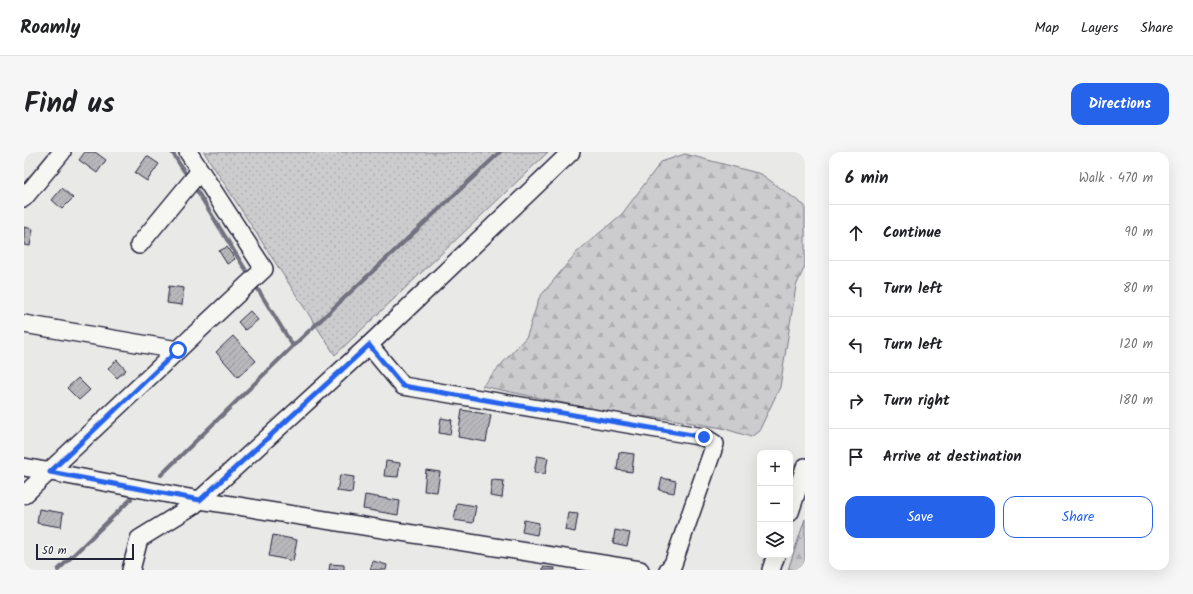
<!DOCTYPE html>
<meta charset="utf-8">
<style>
body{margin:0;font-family:Kalam,sans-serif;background:#f6f6f6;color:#202124}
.controls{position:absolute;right:12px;bottom:12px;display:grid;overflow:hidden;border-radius:8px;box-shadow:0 4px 16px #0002}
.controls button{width:36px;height:36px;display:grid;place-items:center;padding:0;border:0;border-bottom:1px solid #e0e0e0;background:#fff;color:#202124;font:20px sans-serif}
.scale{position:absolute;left:12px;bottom:10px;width:98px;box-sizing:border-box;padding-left:4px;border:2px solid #22223b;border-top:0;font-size:11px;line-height:14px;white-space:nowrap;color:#22223b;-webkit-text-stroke:3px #f6f6f2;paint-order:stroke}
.stop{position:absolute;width:12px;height:12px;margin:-9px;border:3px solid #2563eb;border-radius:50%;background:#fff}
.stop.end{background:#2563eb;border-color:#fff;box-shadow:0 1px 4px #0008}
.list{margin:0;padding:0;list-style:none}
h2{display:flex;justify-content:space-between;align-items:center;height:52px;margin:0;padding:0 16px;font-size:17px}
h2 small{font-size:13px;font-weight:400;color:#757577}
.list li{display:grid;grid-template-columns:26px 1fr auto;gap:12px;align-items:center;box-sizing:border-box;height:56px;padding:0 16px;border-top:1px solid #e0e0e0}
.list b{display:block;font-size:15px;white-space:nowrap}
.list em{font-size:13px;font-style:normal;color:#757577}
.actions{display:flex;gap:8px;padding:12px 16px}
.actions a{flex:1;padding:9px 0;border:1px solid #2563eb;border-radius:12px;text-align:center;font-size:14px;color:#2563eb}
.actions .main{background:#2563eb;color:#fff}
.icon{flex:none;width:22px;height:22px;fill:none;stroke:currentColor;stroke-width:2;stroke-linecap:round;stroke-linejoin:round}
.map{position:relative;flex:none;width:781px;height:418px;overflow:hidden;border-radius:12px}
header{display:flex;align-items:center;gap:24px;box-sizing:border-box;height:56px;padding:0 20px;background:#fff;border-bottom:1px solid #e0e0e0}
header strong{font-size:19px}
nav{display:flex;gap:22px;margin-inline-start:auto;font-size:14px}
.intro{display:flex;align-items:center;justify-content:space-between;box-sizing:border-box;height:96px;padding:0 24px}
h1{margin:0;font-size:28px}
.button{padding:10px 18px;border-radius:12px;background:#2563eb;color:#fff;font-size:14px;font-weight:700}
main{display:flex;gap:24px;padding:0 24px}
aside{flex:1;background:#fff;border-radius:12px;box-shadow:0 4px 16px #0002}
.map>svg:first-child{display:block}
.grass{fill:url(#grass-dots);stroke:#777784}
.forest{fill:url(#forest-firs);stroke:#777784}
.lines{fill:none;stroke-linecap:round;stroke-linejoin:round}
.stream{stroke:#71717f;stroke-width:4}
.building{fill:url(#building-hatch);stroke:#22223b}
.minor-casing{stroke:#22223b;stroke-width:20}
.minor{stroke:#f6f6f2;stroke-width:17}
.route{stroke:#2563eb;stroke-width:5}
</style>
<header>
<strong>Roamly</strong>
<nav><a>Map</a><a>Layers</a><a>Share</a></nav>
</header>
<div class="intro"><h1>Find us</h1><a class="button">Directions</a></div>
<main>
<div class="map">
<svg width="781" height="418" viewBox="0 0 781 418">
<defs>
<pattern id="grass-dots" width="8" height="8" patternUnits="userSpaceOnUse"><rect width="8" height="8" fill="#ccccce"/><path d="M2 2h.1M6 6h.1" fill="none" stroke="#afafb2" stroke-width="1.8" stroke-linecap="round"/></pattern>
<pattern id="forest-firs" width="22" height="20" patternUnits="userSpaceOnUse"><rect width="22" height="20" fill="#ccccce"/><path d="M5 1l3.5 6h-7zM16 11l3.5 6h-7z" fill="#afafb2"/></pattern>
<pattern id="building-hatch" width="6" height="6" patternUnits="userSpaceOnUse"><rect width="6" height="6" fill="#b8b8bc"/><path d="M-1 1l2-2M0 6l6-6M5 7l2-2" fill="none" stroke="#9e9ea2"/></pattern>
</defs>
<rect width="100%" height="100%" fill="#e9e9e7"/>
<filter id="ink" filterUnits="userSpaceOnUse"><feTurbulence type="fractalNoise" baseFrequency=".025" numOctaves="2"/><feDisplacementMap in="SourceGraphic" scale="8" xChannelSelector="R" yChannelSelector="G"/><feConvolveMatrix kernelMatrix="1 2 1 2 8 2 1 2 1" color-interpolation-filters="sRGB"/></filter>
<g filter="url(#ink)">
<polygon class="grass" points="180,0 524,0 311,203"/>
<g class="forest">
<polygon points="661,2 737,22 781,54 781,114 772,134 756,235 735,279 727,285 698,276 646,267 597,263 458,234 503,184 515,146 553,100 598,62 637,10"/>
<polygon points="781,367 781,418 764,418"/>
</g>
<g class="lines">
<g class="stream">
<polyline points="148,0 165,27"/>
<polyline points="170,34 226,125"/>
<polyline points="230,131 269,194"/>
<polyline points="137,323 269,194 476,0"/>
<polyline points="34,418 107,347"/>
</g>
</g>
<g class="building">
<polygon points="61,0 71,0 82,8 73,21 55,8"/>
<polygon points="123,4 135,12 123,29 111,21"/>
<polygon points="38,36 49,46 38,57 28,48"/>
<polygon points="0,75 9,77 6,94 0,93"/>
<polygon points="203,95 211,107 203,112 195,99"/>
<polygon points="145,134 160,136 158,153 143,151"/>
<polygon points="226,159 234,168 221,178 214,170"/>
<polygon points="209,184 232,209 214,225 192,200"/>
<polygon points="93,208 102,218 93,226 84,216"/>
<polygon points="54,226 66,238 55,248 43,236"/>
<polygon points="438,258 467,263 462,290 434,285"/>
<polygon points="417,266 428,268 426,283 415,281"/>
<polygon points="595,300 610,302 608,320 593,318"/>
<polygon points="513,304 524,306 521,322 510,321"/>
<polygon points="362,309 376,311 374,325 360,324"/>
<polygon points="402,318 416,320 413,340 400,339"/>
<polygon points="316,323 330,325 328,341 313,339"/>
<polygon points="638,326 652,329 650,341 635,338"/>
<polygon points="468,328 480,329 478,346 466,344"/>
<polygon points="341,343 376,349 374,363 339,357"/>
<polygon points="433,351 452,354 449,371 430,368"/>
<polygon points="15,357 39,361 37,375 13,371"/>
<polygon points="544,361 554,362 551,380 541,378"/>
<polygon points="500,368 515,371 513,383 498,380"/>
<polygon points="591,378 606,381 603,394 589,391"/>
<polygon points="249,383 273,388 269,409 245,404"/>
<polygon points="349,409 363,413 362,418 346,418"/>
<polygon points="306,412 320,413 320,418 305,418"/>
<polygon points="519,415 531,416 531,418 519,418"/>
</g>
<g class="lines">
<defs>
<g id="minor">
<polyline points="0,46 38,0"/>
<polyline points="115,93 176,19"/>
<polyline points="0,172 154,198"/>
<polyline points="345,193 379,234 680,285 691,292 649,412 644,418"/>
<polyline points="0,315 176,348 616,418"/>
<polyline points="0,343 240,117 164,0"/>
<polyline points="766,360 781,315"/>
<polyline points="107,418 115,387 170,353 345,193 547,0"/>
<polyline points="747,418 752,403"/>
</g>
</defs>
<use href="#minor" class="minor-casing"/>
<use href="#minor" class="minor"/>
</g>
</g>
<g class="lines" filter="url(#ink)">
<polyline class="route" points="154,198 26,320 176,348 345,193 379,234 680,285"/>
</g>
</svg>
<div class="controls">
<button>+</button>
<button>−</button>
<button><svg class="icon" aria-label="layers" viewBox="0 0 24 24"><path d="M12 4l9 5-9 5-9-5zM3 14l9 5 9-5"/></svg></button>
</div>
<div class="scale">50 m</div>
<div class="stop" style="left:154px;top:198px"></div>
<div class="stop end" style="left:680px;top:285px"></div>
</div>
<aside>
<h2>6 min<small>Walk · 470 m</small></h2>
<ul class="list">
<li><svg class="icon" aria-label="ahead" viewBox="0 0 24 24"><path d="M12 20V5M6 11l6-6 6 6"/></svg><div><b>Continue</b></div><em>90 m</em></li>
<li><svg class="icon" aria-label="left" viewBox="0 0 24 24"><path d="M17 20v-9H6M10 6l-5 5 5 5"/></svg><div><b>Turn left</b></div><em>80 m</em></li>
<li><svg class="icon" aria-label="left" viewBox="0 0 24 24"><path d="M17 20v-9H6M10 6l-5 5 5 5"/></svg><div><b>Turn left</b></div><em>120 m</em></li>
<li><svg class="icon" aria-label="right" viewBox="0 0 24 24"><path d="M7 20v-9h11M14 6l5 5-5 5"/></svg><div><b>Turn right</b></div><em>180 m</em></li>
<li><svg class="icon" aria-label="arrive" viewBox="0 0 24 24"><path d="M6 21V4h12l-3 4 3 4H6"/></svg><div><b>Arrive at destination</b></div></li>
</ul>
<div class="actions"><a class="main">Save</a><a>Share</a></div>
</aside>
</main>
